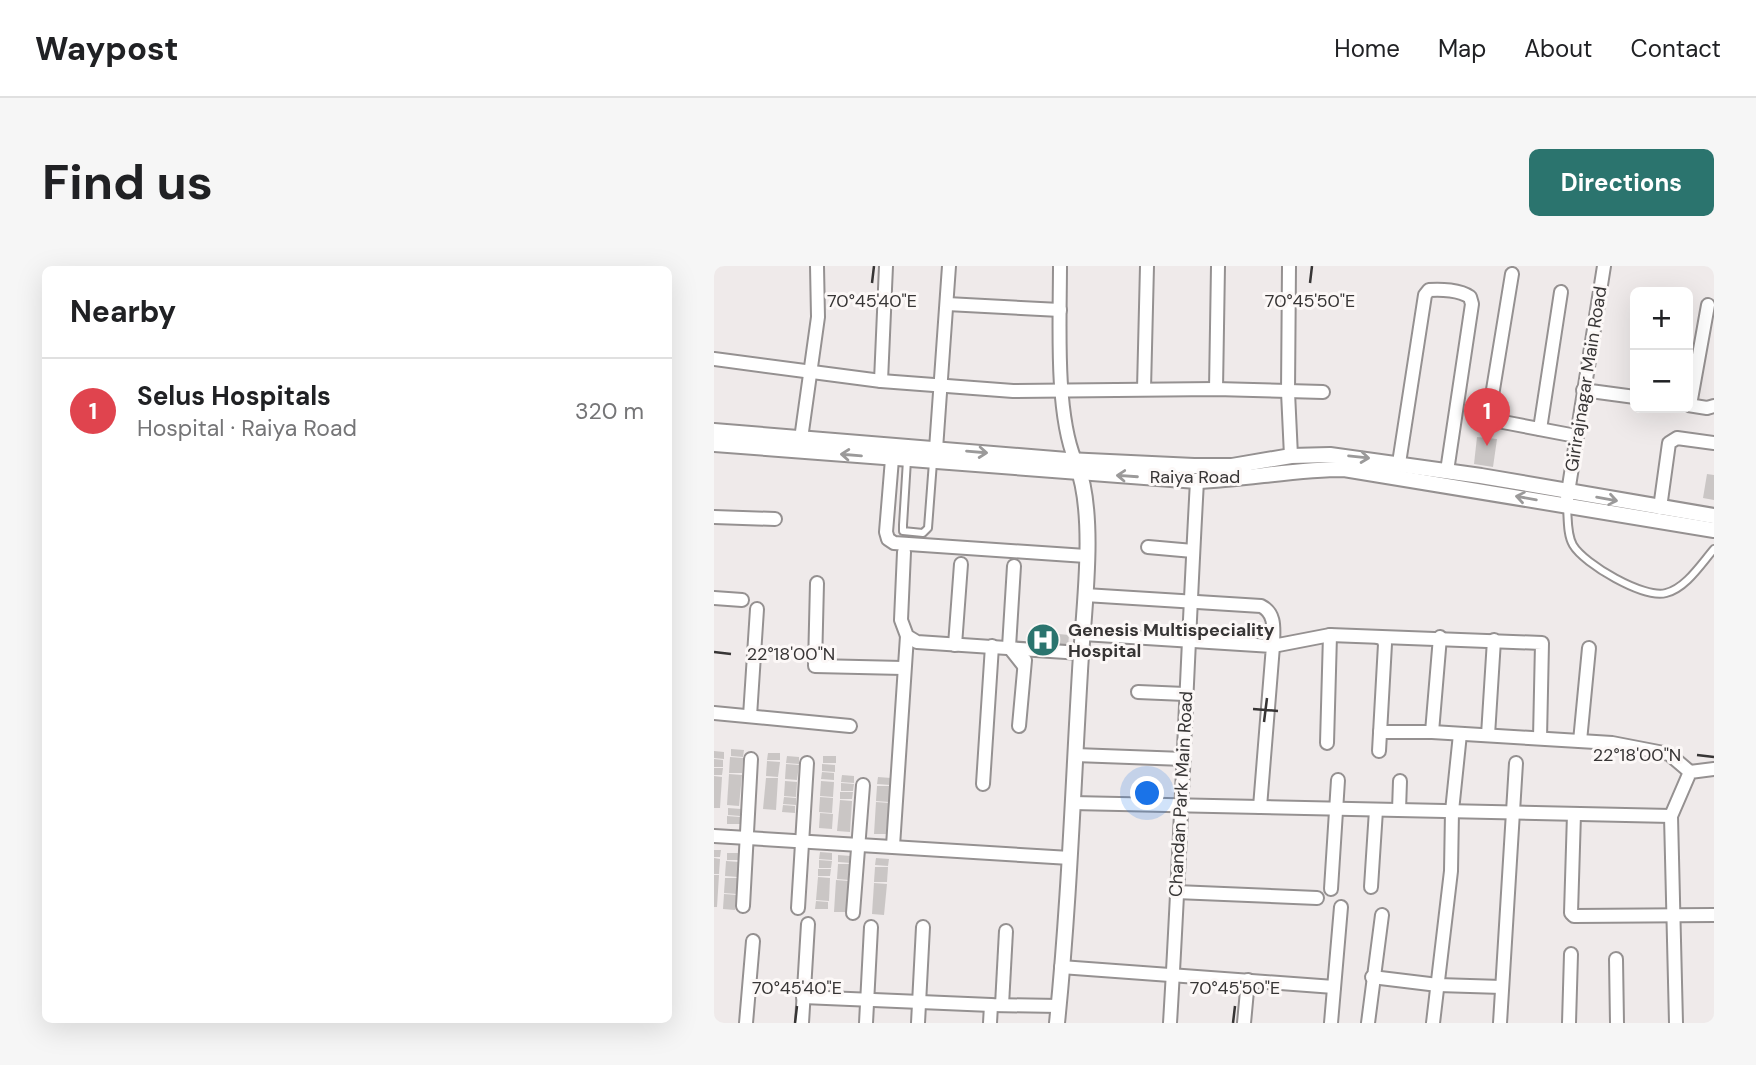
<!DOCTYPE html>
<meta charset="utf-8">
<style>
body{margin:0;font-family:"DM Sans",sans-serif;background:#f6f6f6;color:#202124}
.controls{position:absolute;right:21px;top:21px;display:grid;overflow:hidden;border-radius:10px;box-shadow:0 7px 28px #0002}
.controls button{width:63px;height:63px;display:grid;place-items:center;padding:0;border:0;border-bottom:2px solid #e0e0e0;background:#fff;color:#202124;font:35px sans-serif}
.you{position:absolute;left:434px;top:528px;width:24px;height:24px;margin:-18px;border:5px solid #fff;border-radius:50%;background:#1a73e8;box-shadow:0 0 0 10px #1a73e833}
.badge{display:grid;place-items:center;width:46px;height:46px;border-radius:50%;background:#2b746e;color:#fff;font-size:23px;font-weight:700}
.pin{position:absolute;translate:-50% -58px;filter:drop-shadow(0 2px 4px #0008)}
.pin::after{content:'';position:absolute;top:37px;width:24px;height:21px;background:inherit;clip-path:polygon(0 0,100% 0,50% 100%)}
.list{margin:0;padding:0;list-style:none}
h2{display:flex;justify-content:space-between;align-items:center;height:91px;margin:0;padding:0 28px;font-size:30px}
h2 small{font-size:23px;font-weight:400;color:#757577}
.list li{display:grid;grid-template-columns:46px 1fr auto;gap:21px;align-items:center;box-sizing:border-box;height:105px;padding:0 28px;border-top:2px solid #e0e0e0}
.list b{display:block;font-size:26px;white-space:nowrap}
.list p{margin:0;font-size:23px;white-space:nowrap;color:#757577}
.list em{font-size:23px;font-style:normal;color:#757577}
.map{position:relative;flex:none;width:1000px;height:757px;overflow:hidden;border-radius:10px}
header{display:flex;align-items:center;gap:42px;box-sizing:border-box;height:98px;padding:0 35px;background:#fff;border-bottom:2px solid #e0e0e0}
header strong{font-size:33px}
nav{display:flex;gap:38px;margin-inline-start:auto;font-size:24px}
.intro{display:flex;align-items:center;justify-content:space-between;box-sizing:border-box;height:168px;padding:0 42px}
h1{margin:0;font-size:49px}
.button{padding:18px 32px;border-radius:10px;background:#2b746e;color:#fff;font-size:24px;font-weight:700}
main{display:flex;gap:42px;padding:0 42px}
aside{flex:1;background:#fff;border-radius:10px;box-shadow:0 7px 28px #0002}
.map>svg:first-child{display:block}
.building{fill:#cac6c5}
.lines{fill:none;stroke-linecap:round;stroke-linejoin:round}
.service-casing{stroke:#959191;stroke-width:10}
.minor-casing{stroke:#959191;stroke-width:16}
.tertiary-casing{stroke:#959191;stroke-width:18}
.service{stroke:#fff;stroke-width:6}
.minor{stroke:#fff;stroke-width:12}
.tertiary{stroke:#fff;stroke-width:14}
.oneway{stroke:#9b9a9a}
.ticks{fill:none;stroke:#373535;stroke-width:2.5}
.labels{text-anchor:middle;dominant-baseline:central;stroke-width:6;stroke-linejoin:round;paint-order:stroke}
.street-label{font-size:18px;fill:#373535;stroke:#fcf8f7}
.poi-label{font-size:18px;font-weight:bold;fill:#373535;stroke:#fcf8f7;text-anchor:start}
.ticks-label{font-size:18px;text-anchor:middle;fill:#373535;stroke:#fcf8f7;stroke-width:6;stroke-linejoin:round;paint-order:stroke}
</style>
<header>
<strong>Waypost</strong>
<nav><a>Home</a><a>Map</a><a>About</a><a>Contact</a></nav>
</header>
<div class="intro"><h1>Find us</h1><a class="button">Directions</a></div>
<main>
<aside>
<h2>Nearby<small></small></h2>
<ul class="list">
<li><span class="badge" style="background:#e0444e">1</span><div><b>Selus Hospitals</b><p>Hospital · Raiya Road</p></div><em>320 m</em></li>
</ul>
</aside>
<div class="map">
<svg width="1000" height="757" viewBox="0 0 1000 757">
<rect width="100%" height="100%" fill="#efeaea"/>
<g class="building">
<polygon points="763,171 783,173 779,201 760,198"/>
<polygon points="993,208 1000,209 1000,234 989,232"/>
<polygon points="314,365 355,369 354,381 313,378"/>
<polygon points="17,483 30,484 29,491 17,490"/>
<polygon points="0,485 10,486 10,493 0,492"/>
<polygon points="54,487 66,487 66,494 53,494"/>
<polygon points="73,490 85,491 85,498 72,497"/>
<rect x="109" y="490" width="13" height="7"/>
<polygon points="16,491 29,492 28,507 15,507"/>
<polygon points="0,493 9,494 9,501 0,501"/>
<polygon points="53,495 66,496 64,511 52,510"/>
<polygon points="72,498 85,499 83,514 71,513"/>
<polygon points="108,498 121,499 121,506 108,505"/>
<polygon points="0,502 9,502 8,509 0,509"/>
<polygon points="108,506 120,507 120,514 107,513"/>
<polygon points="15,508 28,509 25,540 13,539"/>
<polygon points="128,509 140,510 140,517 127,516"/>
<polygon points="0,510 8,511 6,542 0,542"/>
<polygon points="164,511 177,512 176,519 163,518"/>
<polygon points="52,512 64,512 62,544 49,543"/>
<polygon points="71,515 83,516 82,531 70,530"/>
<polygon points="107,515 120,516 119,531 106,530"/>
<polygon points="127,517 140,518 139,525 127,525"/>
<polygon points="163,520 176,520 175,536 162,535"/>
<polygon points="126,526 139,526 138,533 126,533"/>
<polygon points="70,531 82,532 82,539 69,538"/>
<polygon points="106,531 119,532 118,547 105,546"/>
<polygon points="126,534 138,535 136,566 123,565"/>
<polygon points="162,536 175,537 172,568 160,568"/>
<polygon points="69,539 81,540 81,547 68,546"/>
<polygon points="14,542 27,543 26,550 14,549"/>
<polygon points="106,547 119,548 118,563 105,562"/>
<polygon points="13,550 26,551 26,558 13,558"/>
<polygon points="0,584 7,584 6,591 0,591"/>
<polygon points="106,586 118,587 118,594 105,593"/>
<polygon points="13,587 26,587 25,594 13,594"/>
<polygon points="124,589 137,590 137,597 124,596"/>
<polygon points="0,592 6,593 5,608 0,608"/>
<polygon points="162,592 175,593 174,600 161,599"/>
<polygon points="105,594 118,595 117,602 105,602"/>
<polygon points="12,595 25,596 24,611 11,610"/>
<polygon points="124,598 137,598 135,614 123,613"/>
<polygon points="161,601 174,601 173,616 160,616"/>
<polygon points="104,603 117,603 116,610 104,610"/>
<polygon points="0,609 5,609 3,641 0,641"/>
<polygon points="104,611 116,612 115,635 102,634"/>
<polygon points="11,612 24,612 23,628 10,627"/>
<polygon points="122,614 135,615 133,646 120,646"/>
<polygon points="160,617 173,618 170,649 158,648"/>
<polygon points="10,628 23,629 21,644 9,643"/>
<polygon points="102,635 114,636 114,643 101,643"/>
</g>
<g class="lines">
<defs>
<g id="service">
<polyline points="193,194 189,259 189,265 209,267 214,262 219,196"/>
<path d="M853 241C854 253 853 269 859 279 870 298 930 333 952 327 972 322 987 298 1000 283"/>
</g>
<g id="minor">
<path d="M346 0C346 55 341 145 361 194"/>
<polyline points="575,0 574,126 577,190"/>
<polyline points="798,8 775,148 789,156 862,170"/>
<polyline points="233,38 346,44"/>
<polyline points="0,93 167,115 299,125 502,123 609,126"/>
<polyline points="167,115 172,0"/>
<polyline points="430,123 433,0"/>
<polyline points="502,123 504,0"/>
<polyline points="869,124 921,131"/>
<polyline points="974,139 993,142 1000,140"/>
<polyline points="976,139 994,39"/>
<polyline points="826,163 847,26"/>
<polyline points="86,180 104,51 103,0"/>
<polyline points="222,183 235,0"/>
<polyline points="178,193 172,266 174,273 180,277 372,290"/>
<path d="M685 197 711 29 715 24C727 23 746 24 756 31L758 38 733 205"/>
<polyline points="852,239 890,0"/>
<polyline points="946,242 955,177 963,172 1000,177"/>
<polyline points="0,251 61,253"/>
<polyline points="434,281 479,285"/>
<polyline points="190,286 187,354 193,370 203,376 367,387"/>
<polyline points="300,300 295,381 310,400"/>
<polyline points="103,317 101,400 189,402"/>
<path d="M371 329 547 340C563 348 559 365 559 380L616 369 828 377 826 472"/>
<polyline points="0,332 28,334"/>
<polyline points="369,368 559,380 546,541"/>
<polyline points="664,371 669,373 671,378 665,485"/>
<polyline points="241,379 247,298"/>
<polyline points="424,426 471,428"/>
<polyline points="0,447 136,460"/>
<polyline points="36,450 43,343"/>
<polyline points="305,460 311,394"/>
<polyline points="666,466 718,466 898,477 955,488 976,506"/>
<polyline points="718,466 726,371"/>
<polyline points="774,469 780,374"/>
<polyline points="866,475 875,382"/>
<polyline points="613,477 616,369"/>
<polyline points="361,489 470,493"/>
<polyline points="269,518 278,380"/>
<polyline points="358,537 957,550"/>
<polyline points="685,544 686,515"/>
<polyline points="860,548 857,647 860,650 1000,649"/>
<polyline points="0,570 356,592"/>
<polyline points="179,580 193,370"/>
<polyline points="657,621 662,544"/>
<polyline points="617,623 624,514"/>
<polyline points="462,626 603,632"/>
<polyline points="29,640 37,493"/>
<polyline points="84,642 93,497"/>
<polyline points="139,647 149,519"/>
<polyline points="902,693 903,757"/>
<polyline points="347,701 620,721"/>
<polyline points="658,711 724,719 788,721"/>
<polyline points="89,731 277,739 345,740"/>
<polyline points="288,739 292,665"/>
<polyline points="32,757 39,675"/>
<polyline points="88,757 94,658"/>
<polyline points="152,757 157,661"/>
<polyline points="204,757 209,661"/>
<polyline points="276,757 277,739"/>
<path d="M456 757C467 576 473 396 483 215"/>
<polyline points="530,757 534,714"/>
<polyline points="617,757 627,641"/>
<polyline points="654,757 668,649"/>
<polyline points="719,757 737,605 738,545 746,468"/>
<polyline points="786,757 802,497"/>
<polyline points="855,757 857,688"/>
<polyline points="962,757 957,550 976,506 1000,503"/>
</g>
<g id="tertiary">
<polyline points="0,165 353,194 480,200 518,200 577,190 616,189 767,210 1000,250"/>
<path d="M0 178 483 215C533 213 581 203 630 203L1000 264"/>
<path d="M343 757C355 640 359 523 366 405 369 348 383 251 363 199"/>
</g>
</defs>
<use href="#service" class="service-casing"/>
<use href="#minor" class="minor-casing"/>
<use href="#tertiary" class="tertiary-casing"/>
<use href="#service" class="service"/>
<use href="#minor" class="minor"/>
<use href="#tertiary" class="tertiary"/>
</g>
<defs><path id="oneway-shaft" d="M-6 0H5M1.5-3L5.5 0L1.5 3" fill="none" stroke-width="1.6" stroke-linecap="round" stroke-linejoin="round" transform="scale(1.75)"/></defs>
<g class="oneway">
<use href="#oneway-shaft" transform="translate(263 186) rotate(5)"/>
<use href="#oneway-shaft" transform="translate(137 189) rotate(-175)"/>
<use href="#oneway-shaft" transform="translate(645 191) rotate(6)"/>
<use href="#oneway-shaft" transform="translate(413 210) rotate(-176)"/>
<use href="#oneway-shaft" transform="translate(812 232) rotate(-170)"/>
<use href="#oneway-shaft" transform="translate(893 233) rotate(10)"/>
</g>
<path class="ticks" d="M158 17 160 0M596 17 598 0M0 386 17 388M539 443 564 445M550 456 553 432M983 489 1000 491M81 757 83 740M519 757 521 740"/>
<defs>
<symbol id="hospital-disc" viewBox="-11 -11 22 22"><circle r="9.5" fill="#2b746e" stroke="#fcf8f7"/><path d="M-5-5h3v3.5h4V-5h3V5h-3V1.5h-4V5h-3Z" fill="#fff"/></symbol>
</defs>
<g fill-rule="evenodd">
<use href="#hospital-disc" x="310" y="355" width="38" height="38"/>
</g>
<g class="labels">
<g class="street-label">
<text transform="translate(872 113) rotate(-81)">Girirajnagar Main Road</text>
<text x="481" y="211">Raiya Road</text>
<text transform="translate(467 528) rotate(-87)">Chandan Park Main Road</text>
</g>
<g class="poi-label">
<text x="354" y="364">Genesis Multispeciality<tspan x="354" dy="21">Hospital</tspan></text>
</g>
</g>
<g class="ticks-label">
<text x="158" y="41">70°45'40"E</text>
<text x="596" y="41">70°45'50"E</text>
<text x="77" y="394">22°18'00"N</text>
<text x="923" y="495">22°18'00"N</text>
<text x="83" y="728">70°45'40"E</text>
<text x="521" y="728">70°45'50"E</text>
</g>
</svg>
<div class="controls">
<button>+</button>
<button>−</button>
</div>
<div class="you"></div>
<div class="pin badge" style="left:773px;top:180px;background:#e0444e">1</div>
</div>
</main>
